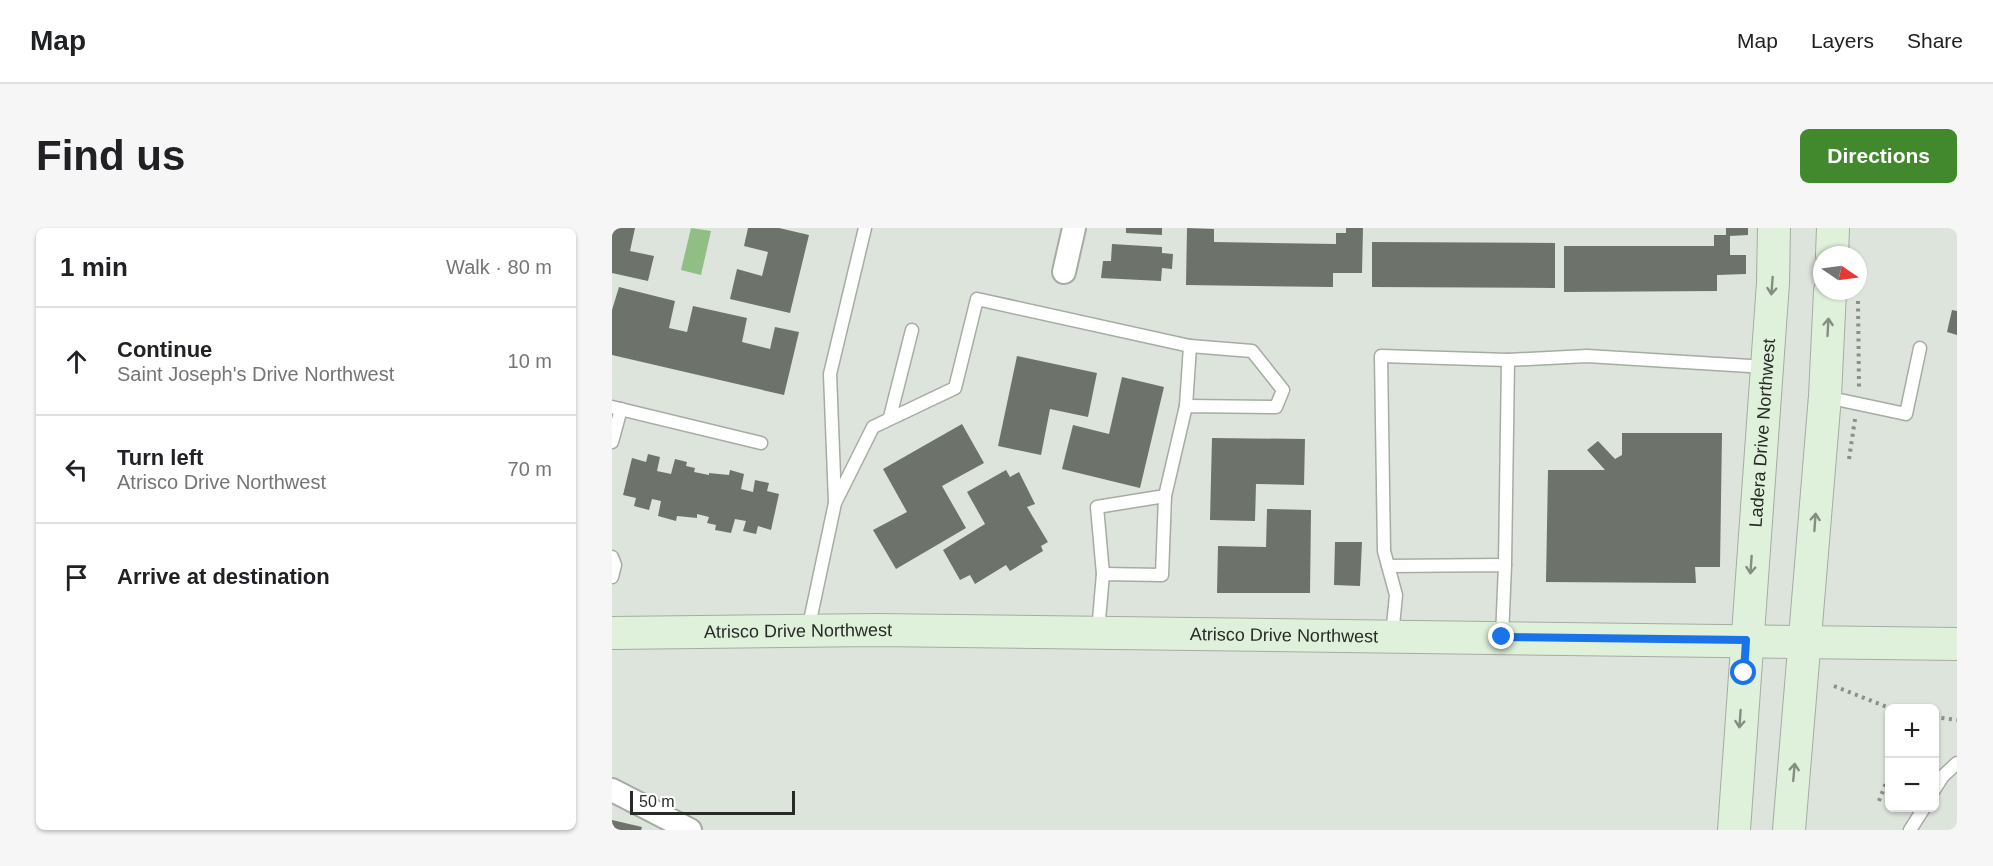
<!DOCTYPE html>
<meta charset="utf-8">
<style>
body{margin:0;font-family:Arial,sans-serif;background:#f6f6f6;color:#202124}
.controls{position:absolute;right:18px;bottom:18px;display:grid;overflow:hidden;border-radius:9px;box-shadow:0 2px 4px #0004}
.controls button{width:54px;height:54px;display:grid;place-items:center;padding:0;border:0;border-bottom:2px solid #e0e0e0;background:#fff;color:#202124;font:30px sans-serif}
.compass{position:absolute;left:1201px;top:18px;width:54px;height:54px;border-radius:50%;background:#fff;box-shadow:0 2px 4px #0004;rotate:103deg}
.scale{position:absolute;left:18px;bottom:15px;width:165px;box-sizing:border-box;padding-left:6px;border:3px solid #272a27;border-top:0;font-size:16px;line-height:21px;white-space:nowrap;color:#272a27;-webkit-text-stroke:4px #fff;paint-order:stroke}
.stop{position:absolute;width:18px;height:18px;margin:-14px;border:4px solid #1a73e8;border-radius:50%;background:#fff}
.stop.end{background:#1a73e8;border-color:#fff;box-shadow:0 2px 6px #0008}
.list{margin:0;padding:0;list-style:none}
h2{display:flex;justify-content:space-between;align-items:center;height:78px;margin:0;padding:0 24px;font-size:26px}
h2 small{font-size:20px;font-weight:400;color:#757577}
.list li{display:grid;grid-template-columns:39px 1fr auto;gap:18px;align-items:center;box-sizing:border-box;height:108px;padding:0 24px;border-top:2px solid #e0e0e0}
.list b{display:block;font-size:22px;white-space:nowrap}
.list p{margin:0;font-size:20px;white-space:nowrap;color:#757577}
.list em{font-size:20px;font-style:normal;color:#757577}
.icon{flex:none;width:33px;height:33px;fill:none;stroke:currentColor;stroke-width:2;stroke-linecap:round;stroke-linejoin:round}
.map{position:relative;flex:none;width:1345px;height:602px;overflow:hidden;border-radius:9px}
header{display:flex;align-items:center;gap:36px;box-sizing:border-box;height:84px;padding:0 30px;background:#fff;border-bottom:2px solid #e0e0e0}
header strong{font-size:28px}
nav{display:flex;gap:33px;margin-inline-start:auto;font-size:21px}
.intro{display:flex;align-items:center;justify-content:space-between;box-sizing:border-box;height:144px;padding:0 36px}
h1{margin:0;font-size:42px}
.button{padding:15px 27px;border-radius:9px;background:#42882d;color:#fff;font-size:21px;font-weight:700}
main{display:flex;gap:36px;padding:0 36px}
aside{flex:1;background:#fff;border-radius:9px;box-shadow:0 2px 4px #0004}
.map>svg:first-child{display:block}
.water{fill:#90be84}
.building{fill:#6d736b}
.lines{fill:none;stroke-linecap:round;stroke-linejoin:round}
.lane-casing{stroke:#a6aca4;stroke-width:15}
.street-casing{stroke:#a6aca4;stroke-width:26}
.secondary-casing{stroke:#a6aca4;stroke-width:34}
.path{stroke:#8a8f89;stroke-width:4;stroke-dasharray:3 4.5;stroke-linecap:butt}
.lane{stroke:#fff;stroke-width:12}
.street{stroke:#fff;stroke-width:22}
.secondary{stroke:#dff1da;stroke-width:32}
.oneway{stroke:#838e80}
.route{stroke:#1a73e8;stroke-width:8}
.labels{text-anchor:middle;dominant-baseline:central;stroke-width:6;stroke-linejoin:round;paint-order:stroke}
.street-label{font-size:18px;fill:#272a27;stroke:#fff}
</style>
<header>
<strong>Map</strong>
<nav><a>Map</a><a>Layers</a><a>Share</a></nav>
</header>
<div class="intro"><h1>Find us</h1><a class="button">Directions</a></div>
<main>
<aside>
<h2>1 min<small>Walk · 80 m</small></h2>
<ul class="list">
<li><svg class="icon" aria-label="ahead" viewBox="0 0 24 24"><path d="M12 20V5M6 11l6-6 6 6"/></svg><div><b>Continue</b><p>Saint Joseph's Drive Northwest</p></div><em>10 m</em></li>
<li><svg class="icon" aria-label="left" viewBox="0 0 24 24"><path d="M17 20v-9H6M10 6l-5 5 5 5"/></svg><div><b>Turn left</b><p>Atrisco Drive Northwest</p></div><em>70 m</em></li>
<li><svg class="icon" aria-label="arrive" viewBox="0 0 24 24"><path d="M6 21V4h12l-3 4 3 4H6"/></svg><div><b>Arrive at destination</b></div></li>
</ul>
</aside>
<div class="map">
<svg width="1345" height="602" viewBox="0 0 1345 602">
<rect width="100%" height="100%" fill="#dde4db"/>
<polygon class="water" points="79,0 99,3 89,47 69,42"/>
<g class="building">
<polygon points="0,0 23,0 18,23 42,28 36,53 0,45"/>
<polygon points="136,0 167,0 197,7 178,85 118,71 125,41 150,48 156,24 132,18"/>
<polygon points="514,0 550,0 550,7 514,5"/>
<polygon points="575,0 602,1 602,14 724,16 724,5 734,5 734,0 751,0 750,45 721,45 721,59 574,57"/>
<polygon points="1114,0 1136,0 1136,7 1118,8 1118,27 1134,27 1134,46 1105,47 1105,63 952,64 952,18 1102,18 1102,7 1114,7"/>
<polygon points="760,14 943,15 943,60 760,59"/>
<polygon points="500,16 550,19 550,25 561,26 560,41 550,40 549,53 489,50 491,33 499,33"/>
<polygon points="7,59 63,73 57,100 75,104 81,78 135,90 130,114 158,121 163,99 187,104 172,167 0,127 0,82"/>
<polygon points="1340,82 1345,83 1345,107 1335,104"/>
<polygon points="405,128 485,145 476,189 438,181 429,227 386,218"/>
<polygon points="510,149 552,159 528,260 450,241 461,197 497,206"/>
<polygon points="350,196 372,235 330,258 354,300 284,341 261,302 295,284 271,241"/>
<polygon points="1010,205 1110,205 1108,339 1083,339 1084,355 934,354 936,242 993,242 975,222 986,213 1003,231 1010,227"/>
<polygon points="600,210 693,211 692,257 644,256 643,293 598,292"/>
<polygon points="36,226 48,229 45,243 59,246 63,231 75,234 74,238 83,240 82,244 97,247 97,245 117,247 118,242 132,246 129,261 141,264 143,252 157,255 155,263 167,266 159,302 146,298 144,306 131,303 134,293 123,291 119,305 103,302 104,297 95,295 97,289 85,286 85,290 65,288 64,293 46,288 49,273 40,271 37,282 22,278 24,270 11,267 20,230 34,234"/>
<polygon points="394,242 398,249 407,244 423,276 415,279 436,314 429,318 431,323 398,343 394,337 363,356 358,347 348,352 331,322 373,296 355,264"/>
<polygon points="655,281 699,282 698,365 605,365 606,318 654,319"/>
<polygon points="723,314 750,314 748,358 722,357"/>
<polygon points="0,592 30,599 29,602 0,602"/>
</g>
<g class="lines">
<defs>
<g id="lane">
<polyline points="1214,169 1294,186 1308,120"/>
<polyline points="574,178 578,118"/>
<polyline points="0,179 149,215"/>
<polyline points="278,189 300,102"/>
<polyline points="0,214 9,181"/>
<polyline points="223,274 218,146 253,0"/>
<polyline points="0,329 3,337 0,349"/>
<polyline points="893,337 896,132"/>
<polyline points="776,338 893,337 890,409"/>
<polyline points="491,346 485,279 553,268"/>
<polyline points="196,402 223,275 261,199 343,160 365,71 578,118 640,123 671,162 664,179 574,178 553,268 550,347 491,346 486,403"/>
<polyline points="780,408 784,367 772,323 769,128 896,132 975,128 1154,139"/>
<polyline points="1322,562 1331,548 1345,535"/>
<polyline points="1298,602 1312,580"/>
</g>
<g id="street">
<polyline points="452,44 462,0"/>
<polyline points="0,562 78,602"/>
</g>
<g id="secondary">
<polyline points="1220,27 1221,0"/>
<path id="s1" d="M0 405 265 402 1345 416"/>
<path id="s2" d="M1122 602 1161 55 1162 0"/>
<polyline points="1177,602 1213,168 1218,63"/>
</g>
</defs>
<use href="#lane" class="lane-casing"/>
<use href="#street" class="street-casing"/>
<use href="#secondary" class="secondary-casing"/>
<g class="path">
<polyline points="1246,73 1247,159"/>
<polyline points="1237,231 1243,191"/>
<polyline points="1222,458 1280,481"/>
<polyline points="1322,489 1345,492"/>
<polyline points="1267,573 1278,544"/>
</g>
<use href="#lane" class="lane"/>
<use href="#street" class="street"/>
<use href="#secondary" class="secondary"/>
</g>
<defs><path id="oneway-shaft" d="M-6 0H5M1.5-3L5.5 0L1.5 3" fill="none" stroke-width="1.6" stroke-linecap="round" stroke-linejoin="round" transform="scale(1.5)"/></defs>
<g class="oneway">
<use href="#oneway-shaft" transform="translate(1160 58) rotate(94)"/>
<use href="#oneway-shaft" transform="translate(1216 99) rotate(-87)"/>
<use href="#oneway-shaft" transform="translate(1203 294) rotate(-86)"/>
<use href="#oneway-shaft" transform="translate(1139 337) rotate(94)"/>
<use href="#oneway-shaft" transform="translate(1128 491) rotate(94)"/>
<use href="#oneway-shaft" transform="translate(1182 544) rotate(-85)"/>
</g>
<g class="lines">
<polyline class="route" points="890,409 1134,412 1132,445"/>
</g>
<g class="labels">
<g class="street-label">
<text stroke="none"><textPath href="#s2" startOffset="398">Ladera Drive Northwest</textPath></text>
<text stroke="none"><textPath href="#s1" startOffset="186">Atrisco Drive Northwest</textPath></text>
<text stroke="none"><textPath href="#s1" startOffset="672">Atrisco Drive Northwest</textPath></text>
</g>
</g>
</svg>
<div class="controls">
<button>+</button>
<button>−</button>
</div>
<svg class="compass" viewBox="-18 -18 36 36"><path d="M0-13l5 13h-10z" fill="#e53935"/><path d="M0 13l5-13h-10z" fill="#757577"/></svg>
<div class="scale">50 m</div>
<div class="stop" style="left:1132px;top:445px"></div>
<div class="stop end" style="left:890px;top:409px"></div>
</div>
</main>
